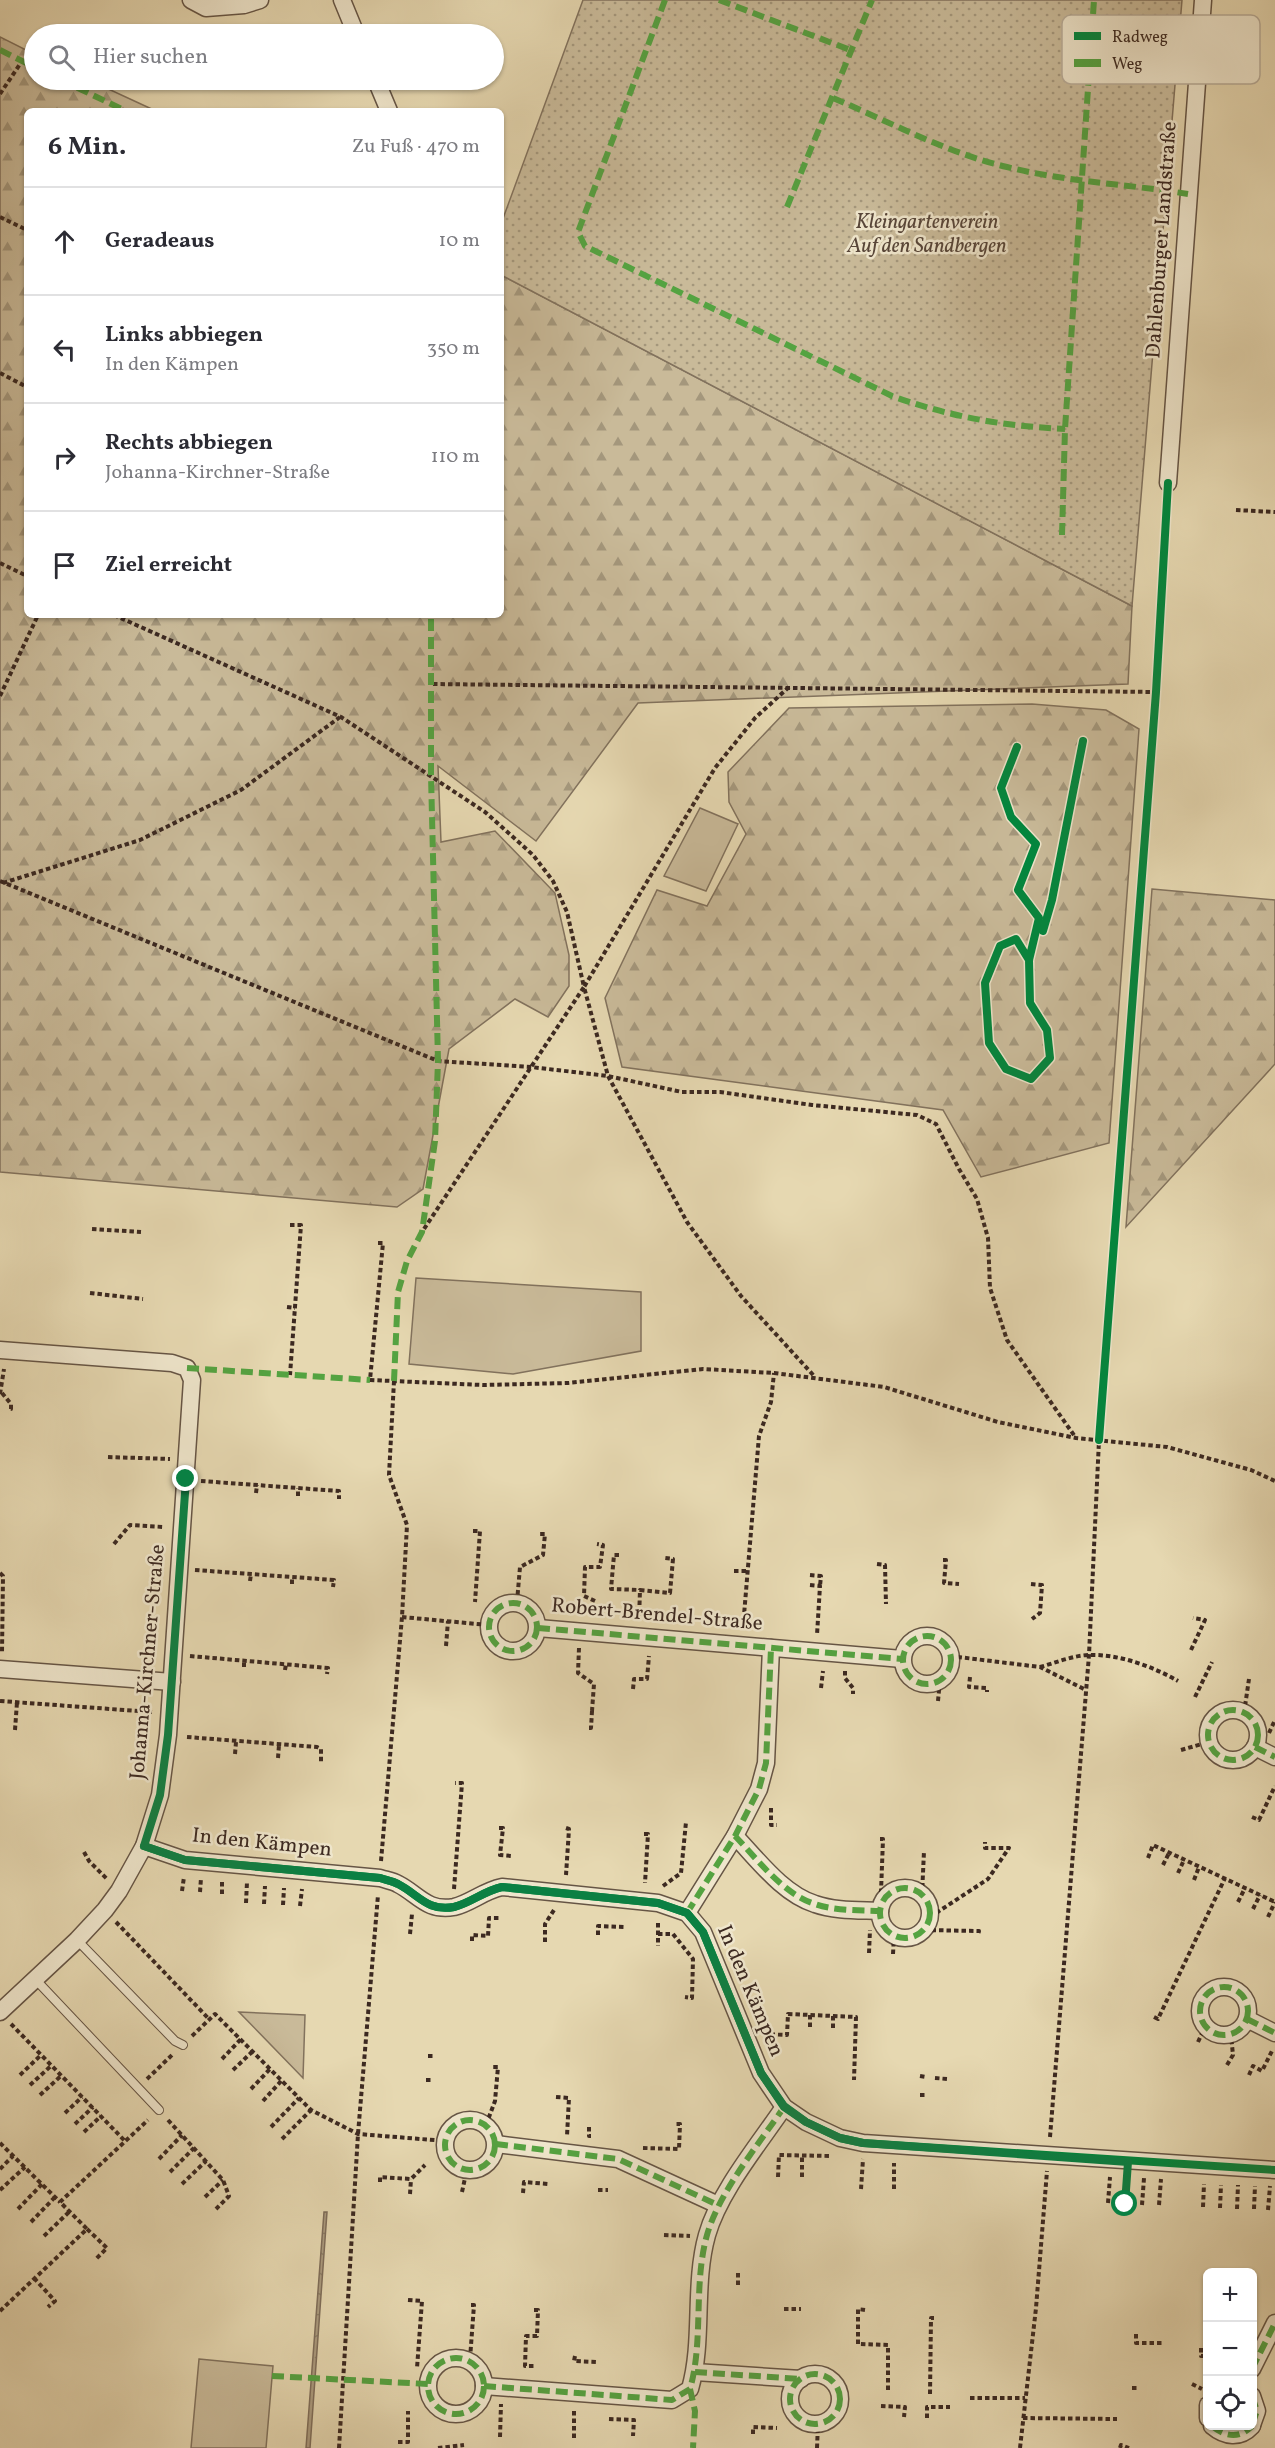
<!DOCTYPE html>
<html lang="de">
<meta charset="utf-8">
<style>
body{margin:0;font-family:Vollkorn,serif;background:#f2f2f3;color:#2b2b33}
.controls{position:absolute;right:18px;bottom:18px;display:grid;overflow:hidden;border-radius:9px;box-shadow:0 2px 4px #0004}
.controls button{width:54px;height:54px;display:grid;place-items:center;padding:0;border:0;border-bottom:2px solid #e1e1e2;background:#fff;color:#2b2b33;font:30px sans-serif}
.stop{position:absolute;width:18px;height:18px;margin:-14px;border:4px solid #0b8043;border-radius:50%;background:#fff}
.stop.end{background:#0b8043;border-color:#fff;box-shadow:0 2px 6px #0008}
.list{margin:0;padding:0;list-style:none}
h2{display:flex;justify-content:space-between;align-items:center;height:78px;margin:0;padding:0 24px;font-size:26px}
h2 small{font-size:20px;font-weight:400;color:#7c7c81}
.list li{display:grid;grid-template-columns:39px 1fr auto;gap:18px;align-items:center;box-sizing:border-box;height:108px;padding:0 24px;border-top:2px solid #e1e1e2}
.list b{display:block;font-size:22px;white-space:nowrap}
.list p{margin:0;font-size:20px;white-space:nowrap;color:#7c7c81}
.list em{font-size:20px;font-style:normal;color:#7c7c81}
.icon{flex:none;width:33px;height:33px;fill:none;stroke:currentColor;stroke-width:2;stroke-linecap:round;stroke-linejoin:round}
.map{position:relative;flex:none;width:1275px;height:2448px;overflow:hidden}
.search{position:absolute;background:#fff;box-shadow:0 2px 4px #0004;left:24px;top:24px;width:480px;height:66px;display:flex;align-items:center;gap:15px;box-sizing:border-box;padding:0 21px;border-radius:33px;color:#7c7c81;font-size:22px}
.panel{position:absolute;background:#fff;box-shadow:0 2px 4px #0004;left:24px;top:108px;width:480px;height:510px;border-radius:9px}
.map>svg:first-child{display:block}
.forest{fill:url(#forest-firs);stroke:#82725d;stroke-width:1.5}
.park{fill:#c9ba99;stroke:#82725d;stroke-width:1.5}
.garden{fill:url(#garden-dots);stroke:#82725d;stroke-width:1.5}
.water{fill:url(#water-ripples);stroke:#7f6e5a;stroke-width:1.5}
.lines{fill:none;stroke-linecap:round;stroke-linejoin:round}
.lane-casing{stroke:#665545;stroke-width:10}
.street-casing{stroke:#665545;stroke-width:19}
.path{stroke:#3c2921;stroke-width:4;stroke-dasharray:4.5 3;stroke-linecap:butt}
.lane{stroke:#efe6cc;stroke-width:8}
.street{stroke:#efe6cc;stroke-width:16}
.quiet{stroke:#54a341;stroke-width:6;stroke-dasharray:12 6;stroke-linecap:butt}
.cycleway-casing{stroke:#efe6cc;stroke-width:11}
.cycleway{stroke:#00873e;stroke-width:8}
.route{stroke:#0b8043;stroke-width:8}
.labels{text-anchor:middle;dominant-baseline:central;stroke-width:5;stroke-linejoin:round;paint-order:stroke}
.park-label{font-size:21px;font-style:italic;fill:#584639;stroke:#efe6cc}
.street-label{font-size:21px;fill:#3c2921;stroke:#efe6cc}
.key{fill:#efe6cc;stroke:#b9ad99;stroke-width:1.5}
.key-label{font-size:16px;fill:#3c2921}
</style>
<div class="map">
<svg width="1275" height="2448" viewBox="0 0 1275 2448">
<defs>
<pattern id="forest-firs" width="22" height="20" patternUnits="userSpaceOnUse" patternTransform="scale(1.5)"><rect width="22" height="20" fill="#c9ba99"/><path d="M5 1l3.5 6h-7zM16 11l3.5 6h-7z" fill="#a4977c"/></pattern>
<pattern id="garden-dots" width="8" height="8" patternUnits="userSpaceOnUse" patternTransform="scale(1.5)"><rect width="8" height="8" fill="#c9ba99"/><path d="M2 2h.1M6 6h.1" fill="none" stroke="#a4977c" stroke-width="1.8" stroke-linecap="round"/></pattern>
<pattern id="water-ripples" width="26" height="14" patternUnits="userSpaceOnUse" patternTransform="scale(1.5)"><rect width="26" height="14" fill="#ac9c80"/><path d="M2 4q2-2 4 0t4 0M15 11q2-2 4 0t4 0" fill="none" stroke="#8d7f68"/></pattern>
</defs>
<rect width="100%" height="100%" fill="#e6d8b1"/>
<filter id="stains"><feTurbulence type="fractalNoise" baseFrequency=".00333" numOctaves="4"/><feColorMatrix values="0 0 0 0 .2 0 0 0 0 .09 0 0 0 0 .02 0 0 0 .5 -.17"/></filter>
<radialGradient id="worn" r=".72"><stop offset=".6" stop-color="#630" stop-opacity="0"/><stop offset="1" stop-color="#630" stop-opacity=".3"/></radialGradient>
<g class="forest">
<polygon points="0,37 34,54 34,80 89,80 156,111 27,111 27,615 501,615 501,275 1132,606 1128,684 638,703 536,841 438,766 441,842 495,831 555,893 569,955 569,986 548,1017 515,999 449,1049 423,1189 397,1207 0,1172"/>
<polygon points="1032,704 1106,710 1139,729 1109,1143 981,1177 943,1110 622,1067 605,998 657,890 707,906 746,834 729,802 728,772 789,708"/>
<polygon points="1152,889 1275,900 1275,1064 1126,1227"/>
</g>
<g class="park">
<polygon points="700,808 738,824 706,891 664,876"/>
<polygon points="416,1278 641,1292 641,1351 513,1374 409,1364"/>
<polygon points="239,2012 305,2015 303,2078"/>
<polygon points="199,2359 273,2366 266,2448 191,2448"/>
</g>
<polygon class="garden" points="583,0 1182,0 1132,606 501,275 501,224"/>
<polygon class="water" points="324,2212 327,2212 310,2448 306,2448"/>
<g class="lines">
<defs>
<g id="lane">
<polyline points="77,1940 175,2041 183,2045"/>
<polyline points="36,1980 159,2110"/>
</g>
<g id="street">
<polyline points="191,0 206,8 244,5 260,0"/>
<polyline points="342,0 356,34"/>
<polyline points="376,80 389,111"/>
<polyline points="1168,483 1203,0"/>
<polyline points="0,1350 172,1363 187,1368 192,1380 168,1735 160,1795 144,1846 119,1891 105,1910 77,1940 0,2012"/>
<circle cx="513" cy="1627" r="24"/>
<polyline points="538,1628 902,1659"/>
<circle cx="927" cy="1660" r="24"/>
<polyline points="0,1669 172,1682"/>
<circle cx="1233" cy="1735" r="25"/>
<polyline points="1255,1747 1275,1757"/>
<path d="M735 1836C758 1860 783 1894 815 1904 835 1911 859 1910 880 1911"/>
<path d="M144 1846 185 1860 380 1878C386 1880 393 1881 398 1884 418 1894 427 1912 454 1907 471 1903 483 1891 502 1887L658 1903 687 1913 703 1932 761 2073 784 2107 806 2122 840 2138 863 2143 1275 2170"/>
<circle cx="905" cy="1913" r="25"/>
<polyline points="687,1913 735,1836 759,1789 766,1763 771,1648"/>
<circle cx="1224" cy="2011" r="24"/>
<polyline points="1247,2019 1275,2033"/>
<circle cx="470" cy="2145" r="25"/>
<polyline points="496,2144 618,2159 718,2205"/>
<circle cx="456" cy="2386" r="28"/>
<polyline points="1252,2369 1275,2323"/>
<polyline points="695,2372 801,2379"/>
<circle cx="815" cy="2399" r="25"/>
<path d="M484 2386 672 2400 690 2389C704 2340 693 2285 707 2235 719 2192 759 2144 784 2107"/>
<polyline points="1252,2396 1257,2411 1252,2425"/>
<polyline points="1208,2405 1208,2418"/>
<path d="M1212 2426C1225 2437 1240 2439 1252 2426"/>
</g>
</defs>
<use href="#lane" class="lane-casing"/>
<use href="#street" class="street-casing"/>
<g class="path">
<polyline points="0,94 22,61"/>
<polyline points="0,217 27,230"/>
<polyline points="0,373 27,387"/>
<polyline points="1236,510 1275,512"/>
<polyline points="0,563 27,576"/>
<polyline points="114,615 341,717 485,812 533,855 553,881 567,912 584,987 422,1232"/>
<polyline points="433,684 1156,692"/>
<polyline points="789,687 755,718 715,768 584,987 608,1076 687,1222 741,1296 815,1377"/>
<polyline points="0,696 38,615"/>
<polyline points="0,881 438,1061 531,1067 608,1076 682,1092 720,1092 812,1105 917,1115 936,1124 959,1169 977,1199 988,1238 990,1288 1007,1340 1076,1438"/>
<polyline points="3,883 140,840 241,790 340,717"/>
<polyline points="290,1225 301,1225 290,1375"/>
<polyline points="92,1229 141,1232"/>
<polyline points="378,1243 383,1243 370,1380 483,1385 568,1383 703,1369 774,1373 884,1387 998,1422 1076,1438 1167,1447 1251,1470 1275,1481"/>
<polyline points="90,1293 143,1299"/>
<polyline points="287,1307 295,1308"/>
<polyline points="2,1393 11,1404 11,1409 8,1409"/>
<polyline points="0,1394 4,1369"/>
<polyline points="108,1457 170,1459"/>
<polyline points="201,1481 339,1491 339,1499"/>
<polyline points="256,1493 257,1485"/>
<polyline points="298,1496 298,1488"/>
<polyline points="473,1531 480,1531 475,1602"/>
<polyline points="114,1544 130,1525 164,1527"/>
<polyline points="619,1555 614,1555 611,1589 640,1590"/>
<polyline points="943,1560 946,1560 944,1583 959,1584"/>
<polyline points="877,1564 885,1565 886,1604"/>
<polyline points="195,1570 334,1580 333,1587"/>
<polyline points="734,1571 747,1571"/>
<polyline points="0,1573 3,1576 2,1652"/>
<polyline points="810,1575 821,1576 820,1586"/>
<polyline points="250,1581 251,1574"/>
<polyline points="292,1584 292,1577"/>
<polyline points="1031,1584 1042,1585 1040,1613 1032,1619"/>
<polyline points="810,1585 820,1586 817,1635"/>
<polyline points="595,1601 584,1596 585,1567 600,1567 603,1545 597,1544"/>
<polyline points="517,1602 520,1567 543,1555 545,1534 538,1534"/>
<polyline points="402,1617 488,1625"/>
<polyline points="639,1620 640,1590 670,1593 673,1559 665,1558"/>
<polyline points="743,1627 759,1436 771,1402 774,1373"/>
<polyline points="446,1646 448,1621"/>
<polyline points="579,1648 578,1673 594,1684 592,1711 590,1711"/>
<polyline points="1191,1650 1205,1620 1193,1618"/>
<polyline points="190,1656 328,1668 327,1674"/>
<polyline points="950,1656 1040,1667 1086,1690"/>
<polyline points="244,1667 244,1660"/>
<path d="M1040 1667C1055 1663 1074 1655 1090 1655 1119 1654 1154 1667 1178 1681"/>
<polyline points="285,1670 286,1664"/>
<polyline points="845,1671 845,1678 853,1688 853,1694"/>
<polyline points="970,1677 969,1687 987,1688 987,1692"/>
<polyline points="821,1688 823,1671"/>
<polyline points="633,1689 634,1679 647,1679 649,1656"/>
<polyline points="1195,1697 1212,1662"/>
<polyline points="0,1701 152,1712"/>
<polyline points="938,1701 940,1680"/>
<polyline points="1244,1713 1249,1679"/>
<polyline points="589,1728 591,1728 592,1711"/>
<polyline points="15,1730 17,1702"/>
<polyline points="1269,1733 1275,1720"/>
<polyline points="187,1737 317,1747 321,1749 321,1762"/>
<polyline points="1181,1750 1209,1742"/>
<polyline points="235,1754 236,1742"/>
<polyline points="278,1758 279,1745"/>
<polyline points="771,1808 771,1825 777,1825"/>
<polyline points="1252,1817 1259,1820 1275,1786"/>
<polyline points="499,1828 503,1828 500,1855 512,1856"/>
<polyline points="566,1828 569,1829 566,1875"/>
<polyline points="644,1834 648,1834 645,1883"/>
<polyline points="880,1839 883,1839 881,1892"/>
<polyline points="84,1852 89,1861 107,1879"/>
<polyline points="1148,1858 1153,1845 1275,1902"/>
<polyline points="381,1861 402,1617 407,1525 389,1475 394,1381"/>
<polyline points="1163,1865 1169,1853"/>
<polyline points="1178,1873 1184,1860"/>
<polyline points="1194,1880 1199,1867"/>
<polyline points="663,1886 681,1873 686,1822"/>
<polyline points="454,1889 462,1783 455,1783"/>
<polyline points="182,1891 184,1877"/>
<polyline points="200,1892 201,1878"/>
<polyline points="222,1894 222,1880"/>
<polyline points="922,1895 924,1851"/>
<polyline points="1238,1902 1245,1888"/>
<polyline points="246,1903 247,1882"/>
<polyline points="264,1904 265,1886"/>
<polyline points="283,1905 284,1888"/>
<polyline points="300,1906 302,1889"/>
<polyline points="1253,1909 1260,1895"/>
<polyline points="930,1917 988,1879 1009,1848 985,1848 985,1842"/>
<polyline points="1268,1917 1275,1902"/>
<polyline points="116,1922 209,2019"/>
<polyline points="658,1923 658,1946"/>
<polyline points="924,1930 979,1931 978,1935"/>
<polyline points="410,1934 412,1914"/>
<polyline points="658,1934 673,1934 693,1959 692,1998 685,1997"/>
<polyline points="598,1935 598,1926 624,1927"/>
<polyline points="472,1941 472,1935 488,1936 489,1918 499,1918"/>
<polyline points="545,1942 545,1924 554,1910"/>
<polyline points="869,1953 870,1930"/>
<polyline points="893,1954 894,1936"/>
<polyline points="810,2015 810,2027"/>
<polyline points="833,2016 856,2017 854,2080"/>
<polyline points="1154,2017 1158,2019 1225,1878"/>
<polyline points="11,2024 125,2141"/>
<polyline points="763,2034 787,2035 788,2014 833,2016 833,2028"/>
<polyline points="192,2036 215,2014 311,2110 358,2134 446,2141"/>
<polyline points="1198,2042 1205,2027"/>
<polyline points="428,2056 434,2056"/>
<polyline points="222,2059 241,2039"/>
<polyline points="1227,2065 1233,2055 1231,2035"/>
<polyline points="233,2070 253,2051"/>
<polyline points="20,2075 41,2055"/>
<polyline points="1249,2075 1253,2066 1262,2071 1273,2049"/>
<polyline points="920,2076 926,2077"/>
<polyline points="935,2078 947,2079"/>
<polyline points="147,2079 172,2055"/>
<polyline points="426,2080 432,2080"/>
<polyline points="30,2085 52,2065"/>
<polyline points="251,2089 270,2069"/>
<polyline points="40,2095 62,2075"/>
<polyline points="920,2095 925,2095"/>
<polyline points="556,2097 569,2098 567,2136"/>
<polyline points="263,2101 282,2080"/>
<polyline points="65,2113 82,2097"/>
<polyline points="168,2120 223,2180 229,2196 216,2209"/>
<polyline points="75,2124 93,2107"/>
<polyline points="486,2125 495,2101 498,2067 492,2067"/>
<polyline points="271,2127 299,2098"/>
<polyline points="589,2127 589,2136 591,2136"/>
<polyline points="84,2132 101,2116"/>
<polyline points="1050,2137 1089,1655 1099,1440"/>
<polyline points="282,2139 311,2110"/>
<polyline points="0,2143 60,2202"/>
<polyline points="643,2148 679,2149 680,2124 675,2124"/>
<polyline points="159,2159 182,2135"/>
<polyline points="0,2169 13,2156"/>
<polyline points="170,2172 194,2148"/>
<polyline points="778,2177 779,2155 831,2156"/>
<polyline points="802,2177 802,2156"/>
<polyline points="380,2182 380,2177 411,2179 425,2165"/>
<polyline points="182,2184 206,2161"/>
<polyline points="861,2189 863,2159"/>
<polyline points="894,2189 894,2163"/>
<polyline points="0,2190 25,2167"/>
<polyline points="598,2190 608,2190"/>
<polyline points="462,2192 467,2169"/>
<polyline points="523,2193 524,2182 548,2184"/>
<polyline points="410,2194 411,2179"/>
<polyline points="205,2197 223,2180"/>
<polyline points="1108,2203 1110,2177"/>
<polyline points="1125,2204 1127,2178"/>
<polyline points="1142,2205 1144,2178"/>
<polyline points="1159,2205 1161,2179"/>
<polyline points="1203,2207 1204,2184"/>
<polyline points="1220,2208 1221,2185"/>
<polyline points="18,2209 42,2184"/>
<polyline points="1237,2209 1238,2185"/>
<polyline points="1254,2209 1255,2186"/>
<polyline points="1268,2210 1270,2186"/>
<polyline points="31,2222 55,2197"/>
<polyline points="87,2229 107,2248 95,2260"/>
<polyline points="664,2235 690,2236"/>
<polyline points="44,2236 70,2211"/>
<polyline points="34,2278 55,2301 48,2307"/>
<polyline points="738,2285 738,2271"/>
<polyline points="408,2300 422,2301 417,2368"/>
<polyline points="471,2305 474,2305 470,2359 480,2360"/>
<polyline points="784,2309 801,2309"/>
<polyline points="534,2310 538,2310 537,2336 526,2336 525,2366 536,2366"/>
<polyline points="865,2310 858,2309 858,2344 888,2345 888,2391"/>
<polyline points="0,2311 87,2229 60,2202 148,2120"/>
<polyline points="1136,2334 1136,2343 1162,2343"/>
<polyline points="1201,2348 1201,2356 1208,2356"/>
<polyline points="575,2356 574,2361 596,2362"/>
<polyline points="1192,2384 1202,2389"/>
<polyline points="1132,2388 1138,2388"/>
<polyline points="930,2394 931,2318 934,2318"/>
<polyline points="970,2398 1025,2398"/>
<polyline points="881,2406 905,2407 904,2417"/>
<polyline points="927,2418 927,2407 950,2407"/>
<polyline points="1023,2418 1117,2419"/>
<polyline points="609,2419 634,2420 633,2436"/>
<polyline points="753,2434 753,2427 777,2428"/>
<polyline points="500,2437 501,2404"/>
<polyline points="574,2438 574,2409"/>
<polyline points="398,2442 408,2442 408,2411"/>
<polyline points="339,2448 358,2134 378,1895"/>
<polyline points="438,2448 464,2445"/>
<polyline points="817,2448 818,2424"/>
<polyline points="1020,2448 1036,2308 1047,2171"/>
<polyline points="1120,2448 1121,2445 1129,2448"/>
</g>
<use href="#lane" class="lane"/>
<use href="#street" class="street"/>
<g class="quiet">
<path d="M665 0 578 232 585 246 892 396C951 417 1003 426 1065 429"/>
<polyline points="719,0 853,51"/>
<polyline points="0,50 34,67"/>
<polyline points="61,80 126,111"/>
<path d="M833 98C890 122 947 153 1007 167 1067 182 1127 184 1188 194"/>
<polyline points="787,207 872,0"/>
<polyline points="1062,535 1065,429 1094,0"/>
<polyline points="187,1368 370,1380"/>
<polyline points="394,1381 398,1292 407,1261 422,1232 435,1141 438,1061 431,775 431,615"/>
<circle cx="513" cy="1627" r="24"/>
<polyline points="538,1628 902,1659"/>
<circle cx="927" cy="1660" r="24"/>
<circle cx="1233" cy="1735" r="25"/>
<polyline points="1255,1747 1275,1757"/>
<path d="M735 1836C758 1860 783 1894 815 1904 835 1911 859 1910 880 1911"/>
<circle cx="905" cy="1913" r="25"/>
<polyline points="687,1913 735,1836 759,1789 766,1763 771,1648"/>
<circle cx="1224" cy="2011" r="24"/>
<polyline points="1247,2019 1275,2033"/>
<circle cx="470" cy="2145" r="25"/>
<polyline points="496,2144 618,2159 718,2205"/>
<circle cx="456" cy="2386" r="28"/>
<polyline points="1252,2369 1275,2323"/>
<polyline points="695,2372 801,2379"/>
<circle cx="815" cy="2399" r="25"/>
<polyline points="272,2376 428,2384"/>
<path d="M484 2386 672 2400 690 2389C704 2340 693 2285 707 2235 719 2192 759 2144 784 2107"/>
<polyline points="690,2389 695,2411 693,2448"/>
<polyline points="1252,2396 1257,2411 1252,2425"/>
<polyline points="1208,2405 1208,2418"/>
<path d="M1212 2426C1225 2437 1240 2439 1252 2426"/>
</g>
<defs>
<g id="cycleway">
<polyline points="1017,747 1001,788 1011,817 1036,844 1018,890 1039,918 1029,960 1030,1003 1047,1030 1050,1058 1031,1079 1006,1069 989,1043 985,983 1000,946 1016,939 1029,960"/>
<polyline points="1043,931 1052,900 1083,741"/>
<polyline points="1099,1440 1156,692 1168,483"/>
<path d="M144 1846 185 1860 380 1878C386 1880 393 1881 398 1884 418 1894 427 1912 454 1907 471 1903 483 1891 502 1887L658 1903 687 1913 703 1932 761 2073 784 2107 806 2122 840 2138 863 2143 1275 2170"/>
</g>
</defs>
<use href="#cycleway" class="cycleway-casing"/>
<use href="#cycleway" class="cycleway"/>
</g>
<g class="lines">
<path class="route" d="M186 1479 168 1735 160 1795 144 1846 185 1860 380 1878C386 1880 393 1881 398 1884 418 1894 427 1912 454 1907 471 1903 484 1891 502 1887L658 1903 687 1913 703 1932 761 2073 784 2106 806 2122 840 2138 863 2143 1128 2162 1125 2204"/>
</g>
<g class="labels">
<g class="park-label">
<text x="927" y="222">Kleingartenverein<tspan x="927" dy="24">Auf den Sandbergen</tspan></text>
</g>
<g class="street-label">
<text transform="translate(1162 240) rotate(-86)">Dahlenburger Landstraße</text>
<text transform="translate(657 1615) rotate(5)">Robert-Brendel-Straße</text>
<text transform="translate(148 1662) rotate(-85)">Johanna-Kirchner-Straße</text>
<text transform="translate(262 1843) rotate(6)">In den Kämpen</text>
<text transform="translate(750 1991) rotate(67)">In den Kämpen</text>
</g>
</g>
<rect x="1062" y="15" width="198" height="69" rx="9" class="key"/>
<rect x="1074" y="32" width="27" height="8" fill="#00873e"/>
<rect x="1074" y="59" width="27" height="8" fill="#54a341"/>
<g class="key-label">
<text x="1112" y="42">Radweg</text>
<text x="1112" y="69">Weg</text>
</g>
<rect width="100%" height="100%" filter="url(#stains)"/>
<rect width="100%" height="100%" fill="url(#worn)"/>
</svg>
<div class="controls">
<button>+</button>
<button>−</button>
<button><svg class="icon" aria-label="locate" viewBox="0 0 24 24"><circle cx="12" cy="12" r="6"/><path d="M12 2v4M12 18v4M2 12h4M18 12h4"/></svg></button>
</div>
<div class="stop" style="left:1125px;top:2204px"></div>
<div class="stop end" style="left:186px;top:1479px"></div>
<div class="search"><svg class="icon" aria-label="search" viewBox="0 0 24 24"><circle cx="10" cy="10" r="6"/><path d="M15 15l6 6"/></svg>Hier suchen</div>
<section class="panel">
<h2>6 Min.<small>Zu Fuß · 470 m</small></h2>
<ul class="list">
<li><svg class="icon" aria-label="ahead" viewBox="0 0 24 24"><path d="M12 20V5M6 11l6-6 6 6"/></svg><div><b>Geradeaus</b></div><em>10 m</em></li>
<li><svg class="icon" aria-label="left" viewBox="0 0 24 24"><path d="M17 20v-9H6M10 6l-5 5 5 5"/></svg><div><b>Links abbiegen</b><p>In den Kämpen</p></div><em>350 m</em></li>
<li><svg class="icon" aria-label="right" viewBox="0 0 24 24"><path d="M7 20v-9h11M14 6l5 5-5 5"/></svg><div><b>Rechts abbiegen</b><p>Johanna-Kirchner-Straße</p></div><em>110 m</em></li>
<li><svg class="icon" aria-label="arrive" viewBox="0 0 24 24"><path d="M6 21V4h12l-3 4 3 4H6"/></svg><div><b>Ziel erreicht</b></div></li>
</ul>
</section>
</div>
